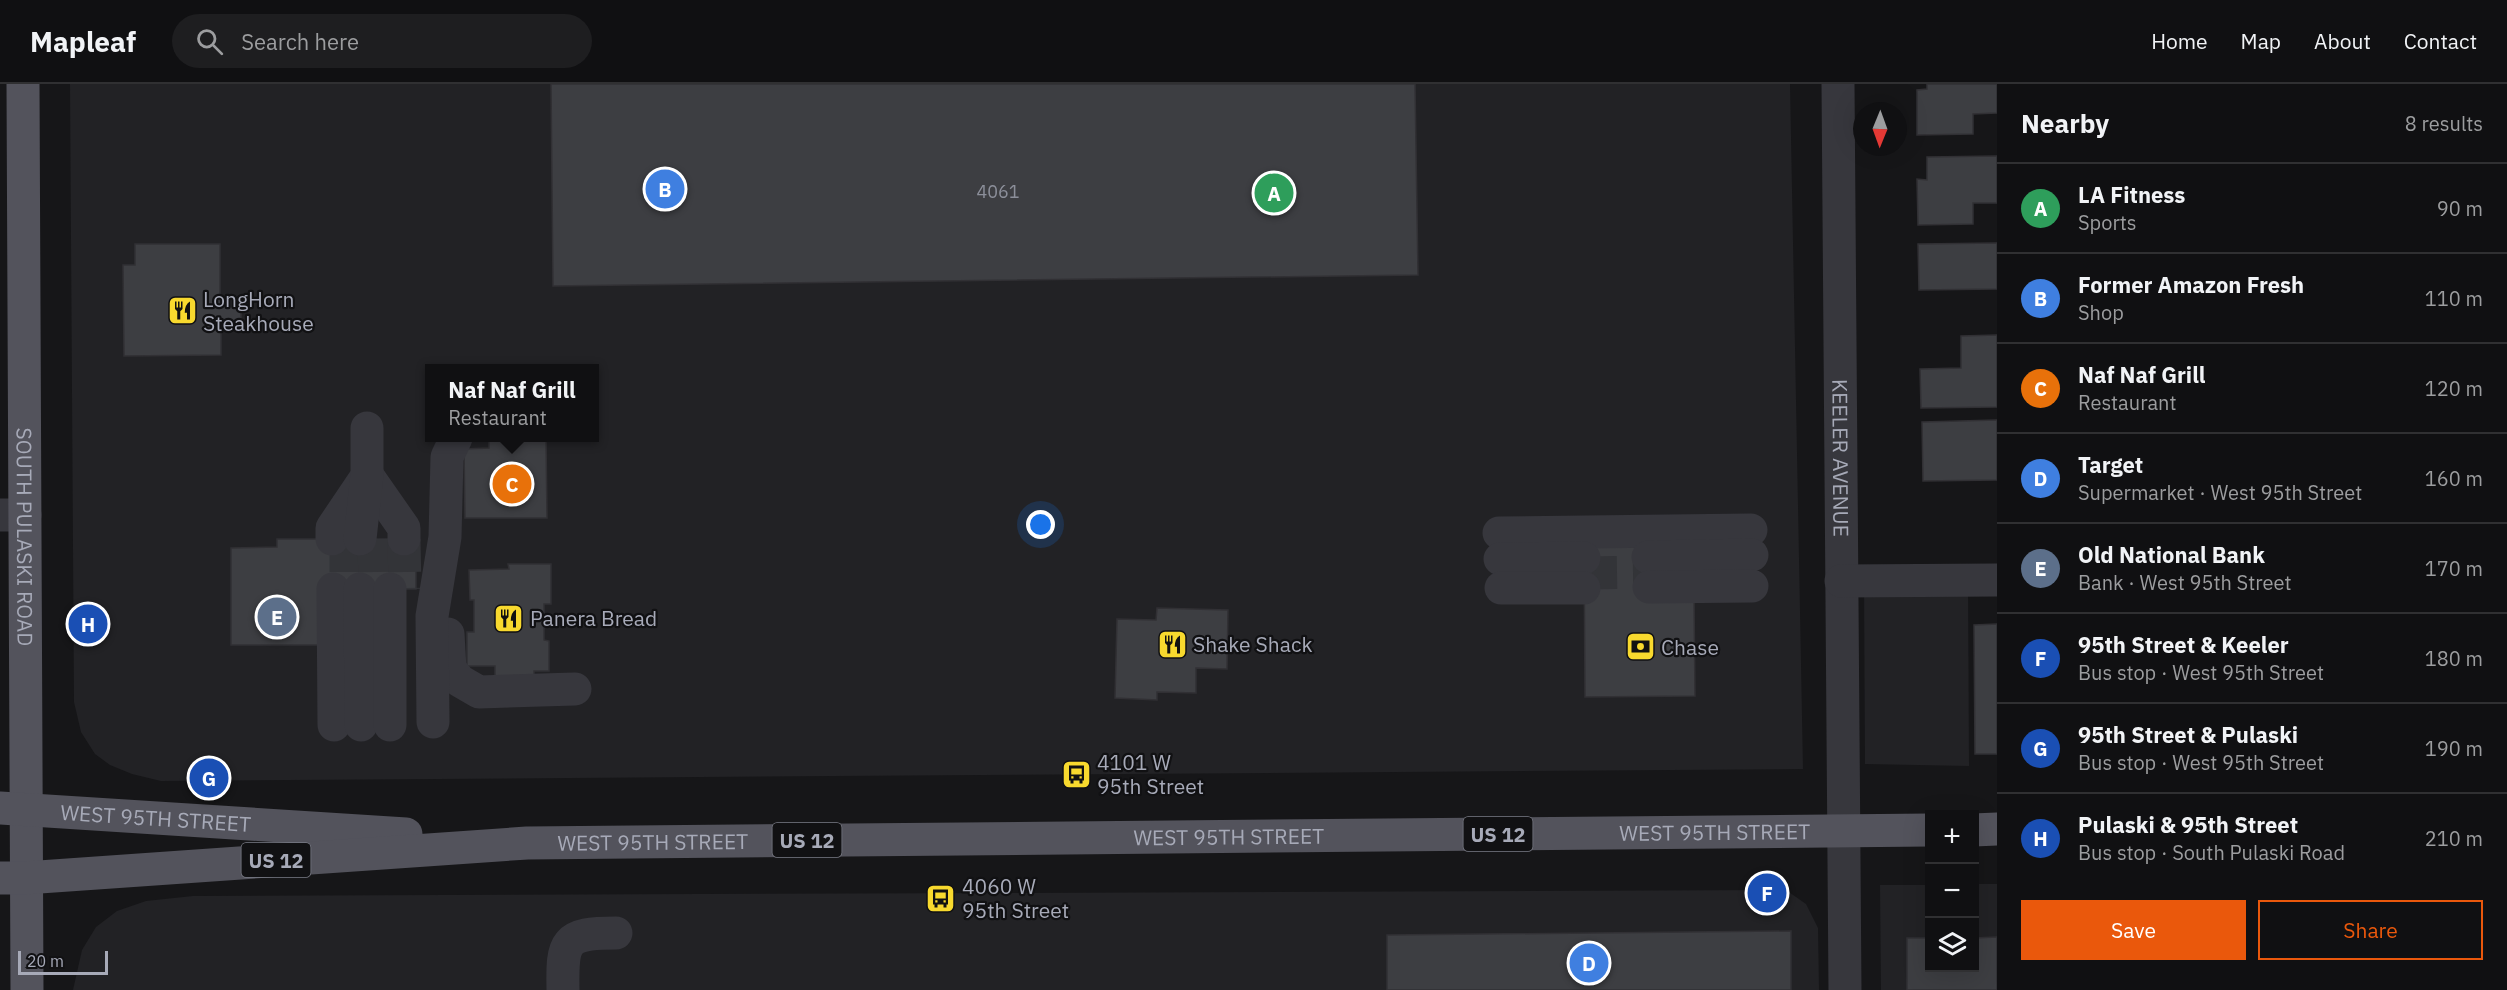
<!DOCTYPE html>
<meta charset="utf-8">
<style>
body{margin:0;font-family:"IBM Plex Sans",sans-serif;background:#1e1e20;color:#f1f3f6}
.controls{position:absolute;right:18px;bottom:18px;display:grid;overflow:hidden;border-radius:0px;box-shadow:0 6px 24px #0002}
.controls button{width:54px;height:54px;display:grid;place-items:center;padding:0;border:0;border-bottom:2px solid #303032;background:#101012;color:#f1f3f6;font:30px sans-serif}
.compass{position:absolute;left:1853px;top:18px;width:54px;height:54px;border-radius:50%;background:#101012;box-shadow:0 6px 24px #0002;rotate:181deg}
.scale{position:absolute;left:18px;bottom:15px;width:90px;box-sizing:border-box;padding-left:6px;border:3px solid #a7aab8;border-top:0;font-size:16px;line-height:21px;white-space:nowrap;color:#a7aab8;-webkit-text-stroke:4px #111113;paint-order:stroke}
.you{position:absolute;left:1041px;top:441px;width:21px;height:21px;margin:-15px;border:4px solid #fff;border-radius:50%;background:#1a73e8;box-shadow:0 0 0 9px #1a73e833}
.badge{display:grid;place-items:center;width:39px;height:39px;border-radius:50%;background:#ea580c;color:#fff;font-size:20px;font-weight:700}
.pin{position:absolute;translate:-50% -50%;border:3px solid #fff;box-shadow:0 2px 6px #0006}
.popup{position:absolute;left:425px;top:280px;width:174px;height:78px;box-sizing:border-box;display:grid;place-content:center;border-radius:0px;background:#101012;filter:drop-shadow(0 2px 4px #0005);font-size:20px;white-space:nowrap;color:#9c9d9f}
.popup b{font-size:22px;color:#f1f3f6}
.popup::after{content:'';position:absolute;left:50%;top:100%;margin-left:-12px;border:12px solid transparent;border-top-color:#101012}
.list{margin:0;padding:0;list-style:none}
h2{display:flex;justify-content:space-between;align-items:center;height:78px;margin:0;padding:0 24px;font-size:26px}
h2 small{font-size:20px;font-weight:400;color:#9c9d9f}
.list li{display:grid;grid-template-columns:39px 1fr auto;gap:18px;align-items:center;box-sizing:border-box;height:90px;padding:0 24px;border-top:2px solid #303032}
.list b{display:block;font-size:22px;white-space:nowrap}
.list p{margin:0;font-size:20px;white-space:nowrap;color:#9c9d9f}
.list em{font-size:20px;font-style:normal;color:#9c9d9f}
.actions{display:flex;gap:12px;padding:18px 24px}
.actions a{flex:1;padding:14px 0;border:2px solid #ea580c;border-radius:0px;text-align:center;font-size:21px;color:#ea580c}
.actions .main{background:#ea580c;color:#fff}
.icon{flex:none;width:33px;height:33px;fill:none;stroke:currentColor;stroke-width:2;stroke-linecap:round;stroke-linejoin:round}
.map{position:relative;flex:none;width:1997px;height:906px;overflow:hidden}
header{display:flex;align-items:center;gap:36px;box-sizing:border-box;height:84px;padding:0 30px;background:#101012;border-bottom:2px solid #303032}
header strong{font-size:28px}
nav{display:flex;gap:33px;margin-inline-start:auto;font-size:21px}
.search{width:420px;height:54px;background:#1e1e20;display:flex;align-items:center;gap:15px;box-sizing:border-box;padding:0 21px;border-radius:33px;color:#9c9d9f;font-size:22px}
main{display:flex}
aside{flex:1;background:#101012}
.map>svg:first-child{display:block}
.built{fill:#222225;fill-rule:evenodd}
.building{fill:#3d3e42;stroke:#313034;stroke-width:1.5}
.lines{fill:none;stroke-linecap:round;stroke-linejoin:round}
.minor-tunnel{stroke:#333438;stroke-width:33;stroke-dasharray:33 16;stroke-linecap:butt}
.minor{stroke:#37373d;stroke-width:33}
.major{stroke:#53535c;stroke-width:33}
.labels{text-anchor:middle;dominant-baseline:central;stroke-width:4.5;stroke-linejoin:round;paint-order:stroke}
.number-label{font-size:18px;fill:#8c8f9a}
.shield{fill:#111113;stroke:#7a7c86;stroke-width:1.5}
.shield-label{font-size:20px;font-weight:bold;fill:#a7aab8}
.poi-label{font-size:21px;fill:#a7aab8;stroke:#111113;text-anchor:start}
.street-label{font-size:21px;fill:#a7aab8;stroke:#111113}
</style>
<header>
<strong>Mapleaf</strong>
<div class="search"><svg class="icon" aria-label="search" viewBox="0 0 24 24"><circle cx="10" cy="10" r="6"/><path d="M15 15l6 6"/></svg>Search here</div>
<nav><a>Home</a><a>Map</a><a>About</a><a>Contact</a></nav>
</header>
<main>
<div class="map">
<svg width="1997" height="906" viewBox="0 0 1997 906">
<rect width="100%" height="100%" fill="#161618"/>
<g class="built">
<path d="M70 0H1790L1803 685 161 697 132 690 110 681 95 670 81 648 74 618ZM430 284H594V354H430Z"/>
<polygon points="1864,497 1968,497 1969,682 1865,680"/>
<polygon points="1975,800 1997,800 1997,906 1881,906 1880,801 1929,801 1930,884 1974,884"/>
<polygon points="1786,806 1806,820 1818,844 1819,906 73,906 82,866 96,843 117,827 146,817 193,812"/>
</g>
<g class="building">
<polygon points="551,0 1415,0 1418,191 553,202"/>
<polygon points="1927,0 1997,0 1997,29 1973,30 1973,50 1917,51 1917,6 1927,5"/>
<polygon points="1997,72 1997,119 1973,119 1973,140 1918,141 1917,95 1927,96 1927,73"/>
<polygon points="1997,159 1997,205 1919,206 1918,160"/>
<polygon points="135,160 220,160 220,216 241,215 241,238 221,238 221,271 124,272 123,181 135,181"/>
<polygon points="1997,251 1997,323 1921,324 1920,285 1961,284 1961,252"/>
<polygon points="1997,336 1997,396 1923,397 1922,338"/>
<polygon points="489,354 546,354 547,434 465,434 464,365 489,364"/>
<polygon points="277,455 416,455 416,505 323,505 323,561 231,561 231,464 277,463"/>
<polygon points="1648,459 1694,513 1695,612 1585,613 1584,460"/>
<polygon points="508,480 551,480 551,520 544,520 544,556 549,557 549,587 534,587 534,595 495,595 495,582 467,582 467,548 474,548 474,516 470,516 469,486 509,485"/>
<polygon points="1157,524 1228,526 1227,585 1196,584 1196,609 1157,608 1157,616 1115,614 1117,535 1156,536"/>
<polygon points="1997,540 1997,670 1975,670 1974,541"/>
<polygon points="1791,847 1791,906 1387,906 1387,851"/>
<polygon points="1997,853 1997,906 1907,906 1907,854 1930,854 1930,884 1974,884 1974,854"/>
</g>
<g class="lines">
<g class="minor-tunnel">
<polyline points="346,455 346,505"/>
<polyline points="374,455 375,505"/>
<polyline points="404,455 405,505"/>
<polyline points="1584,489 1648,488"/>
</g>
<g class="minor">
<path id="s1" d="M1838 0 1845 906"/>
<polyline points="367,391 404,444 404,455"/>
<polyline points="0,431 25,431"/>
<polyline points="1499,449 1751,446"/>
<polyline points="332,455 332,444 363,398"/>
<polyline points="360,455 367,391 367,344"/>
<polyline points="1648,473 1752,471"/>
<polyline points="1500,475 1584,474"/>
<polyline points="1841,497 1997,496"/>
<polyline points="1649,503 1752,502"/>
<polyline points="1501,504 1584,504"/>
<polyline points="333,505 334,641"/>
<polyline points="360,505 361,641"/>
<polyline points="390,505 390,641"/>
<polyline points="448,550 450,585 460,597 479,608 575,605"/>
<polyline points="433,638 432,532 445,453 447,373 456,354"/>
<path d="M563 906C562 857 564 849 616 849"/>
</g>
<g class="major">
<path id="s2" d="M23 0 27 906"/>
<path id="s3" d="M0 724 406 750"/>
<polyline points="1974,746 1997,745"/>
<path id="s4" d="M0 794H25L527 759 1930 746"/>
</g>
</g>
<defs>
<symbol id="restaurant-square" viewBox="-11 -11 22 22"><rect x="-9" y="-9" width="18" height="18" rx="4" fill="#f8d92e" stroke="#111113"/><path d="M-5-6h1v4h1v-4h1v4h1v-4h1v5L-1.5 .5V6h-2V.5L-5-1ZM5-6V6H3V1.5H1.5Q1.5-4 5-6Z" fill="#111"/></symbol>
<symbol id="bank-square" viewBox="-11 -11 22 22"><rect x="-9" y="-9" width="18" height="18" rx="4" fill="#f8d92e" stroke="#111113"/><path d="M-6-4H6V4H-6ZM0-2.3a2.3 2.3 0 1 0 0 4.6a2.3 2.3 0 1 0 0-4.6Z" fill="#111"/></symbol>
<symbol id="bus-square" viewBox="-11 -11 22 22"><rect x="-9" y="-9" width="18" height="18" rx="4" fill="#f8d92e" stroke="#111113"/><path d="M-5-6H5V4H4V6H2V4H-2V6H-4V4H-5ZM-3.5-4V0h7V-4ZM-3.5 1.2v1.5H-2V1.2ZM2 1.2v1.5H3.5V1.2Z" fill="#111"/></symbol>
</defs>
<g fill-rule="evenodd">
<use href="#restaurant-square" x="166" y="210" width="33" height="33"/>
<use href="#restaurant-square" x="492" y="518" width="33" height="33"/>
<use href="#restaurant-square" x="1156" y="544" width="33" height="33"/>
<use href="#bank-square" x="1624" y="546" width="33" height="33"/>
<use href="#bus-square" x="1060" y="674" width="33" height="33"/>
<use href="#bus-square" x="924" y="798" width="33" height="33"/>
</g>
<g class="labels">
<g class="number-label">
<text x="998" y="107">4061</text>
</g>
<g class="shield">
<rect x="1463.5" y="733" width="69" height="34" rx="4.5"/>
<rect x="772.5" y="739" width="69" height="34" rx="4.5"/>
<rect x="241.5" y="759" width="69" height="34" rx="4.5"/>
</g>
<g class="shield-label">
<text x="1498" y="750">US 12</text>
<text x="807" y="756">US 12</text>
<text x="276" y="776">US 12</text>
</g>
<g class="poi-label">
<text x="203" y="215">LongHorn<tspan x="203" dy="24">Steakhouse</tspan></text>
<text x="530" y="534">Panera Bread</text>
<text x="1193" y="560">Shake Shack</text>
<text x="1661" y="563">Chase</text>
<text x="1097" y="678">4101 W<tspan x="1097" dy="24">95th Street</tspan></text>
<text x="962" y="802">4060 W<tspan x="962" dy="24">95th Street</tspan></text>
</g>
<g class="street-label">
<text stroke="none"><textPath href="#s1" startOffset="374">KEELER AVENUE</textPath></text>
<text stroke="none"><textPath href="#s2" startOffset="453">SOUTH PULASKI ROAD</textPath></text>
<text stroke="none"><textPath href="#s3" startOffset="156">WEST 95TH STREET</textPath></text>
<text stroke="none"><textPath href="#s4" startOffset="1716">WEST 95TH STREET</textPath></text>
<text stroke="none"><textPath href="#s4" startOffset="1230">WEST 95TH STREET</textPath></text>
<text stroke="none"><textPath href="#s4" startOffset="654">WEST 95TH STREET</textPath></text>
</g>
</g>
</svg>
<div class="controls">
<button>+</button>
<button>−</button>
<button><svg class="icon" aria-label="layers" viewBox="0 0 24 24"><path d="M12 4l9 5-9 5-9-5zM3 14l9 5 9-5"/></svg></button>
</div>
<svg class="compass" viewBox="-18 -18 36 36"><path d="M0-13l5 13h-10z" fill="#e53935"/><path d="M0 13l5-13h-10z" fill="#9c9d9f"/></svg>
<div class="scale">20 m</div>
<div class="you"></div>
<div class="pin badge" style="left:1274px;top:109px;background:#2e9e5b">A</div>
<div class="pin badge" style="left:665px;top:105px;background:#3f7fe0">B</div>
<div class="pin badge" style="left:512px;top:400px;background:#e8710a">C</div>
<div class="popup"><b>Naf Naf Grill</b>Restaurant</div>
<div class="pin badge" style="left:1589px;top:879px;background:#3f7fe0">D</div>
<div class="pin badge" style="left:277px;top:533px;background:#5c6f8a">E</div>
<div class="pin badge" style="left:1767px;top:809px;background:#1a4fb4">F</div>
<div class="pin badge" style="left:209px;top:694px;background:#1a4fb4">G</div>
<div class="pin badge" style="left:88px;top:540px;background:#1a4fb4">H</div>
</div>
<aside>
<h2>Nearby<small>8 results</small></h2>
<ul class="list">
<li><span class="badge" style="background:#2e9e5b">A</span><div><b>LA Fitness</b><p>Sports</p></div><em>90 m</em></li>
<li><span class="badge" style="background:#3f7fe0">B</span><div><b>Former Amazon Fresh</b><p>Shop</p></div><em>110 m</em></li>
<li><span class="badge" style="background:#e8710a">C</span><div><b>Naf Naf Grill</b><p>Restaurant</p></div><em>120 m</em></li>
<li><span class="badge" style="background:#3f7fe0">D</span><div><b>Target</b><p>Supermarket · West 95th Street</p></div><em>160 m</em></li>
<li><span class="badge" style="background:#5c6f8a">E</span><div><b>Old National Bank</b><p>Bank · West 95th Street</p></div><em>170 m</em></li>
<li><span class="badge" style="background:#1a4fb4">F</span><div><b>95th Street &amp; Keeler</b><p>Bus stop · West 95th Street</p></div><em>180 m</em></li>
<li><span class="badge" style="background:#1a4fb4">G</span><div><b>95th Street &amp; Pulaski</b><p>Bus stop · West 95th Street</p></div><em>190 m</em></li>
<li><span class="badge" style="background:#1a4fb4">H</span><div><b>Pulaski &amp; 95th Street</b><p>Bus stop · South Pulaski Road</p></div><em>210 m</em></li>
</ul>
<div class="actions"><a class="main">Save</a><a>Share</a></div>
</aside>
</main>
